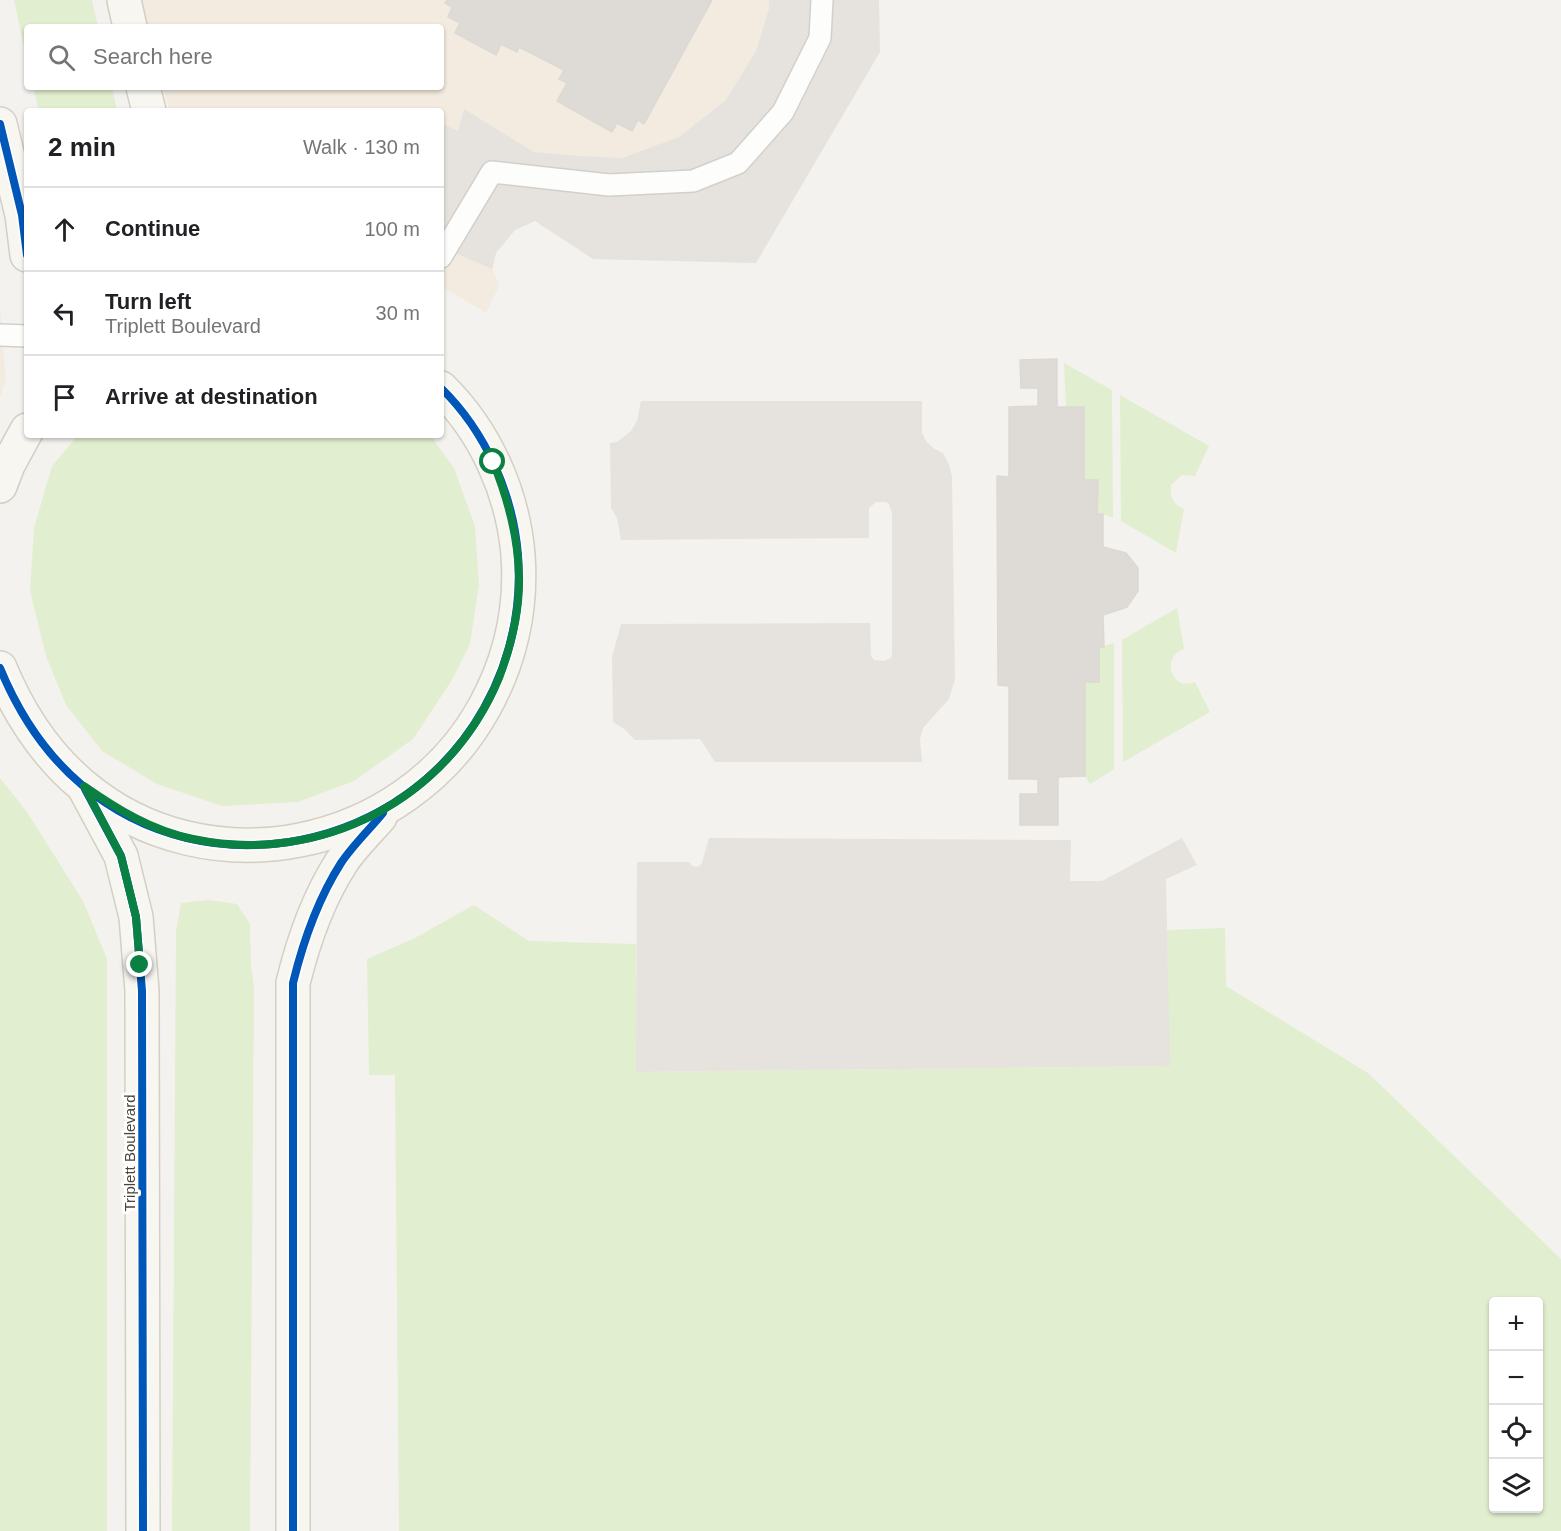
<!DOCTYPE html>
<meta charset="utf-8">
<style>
body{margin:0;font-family:Arial,sans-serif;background:#f2f2f2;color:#202124}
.controls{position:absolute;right:18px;bottom:18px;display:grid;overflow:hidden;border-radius:6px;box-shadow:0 2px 4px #0004}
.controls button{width:54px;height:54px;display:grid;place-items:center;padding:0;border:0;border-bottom:2px solid #e0e0e0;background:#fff;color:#202124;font:30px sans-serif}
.stop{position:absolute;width:18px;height:18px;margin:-14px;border:4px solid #0b8043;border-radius:50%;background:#fff}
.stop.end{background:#0b8043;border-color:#fff;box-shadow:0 2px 6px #0008}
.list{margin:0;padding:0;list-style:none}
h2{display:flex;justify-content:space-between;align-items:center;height:78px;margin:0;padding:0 24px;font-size:26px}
h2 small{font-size:20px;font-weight:400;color:#757577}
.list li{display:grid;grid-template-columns:39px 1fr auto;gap:18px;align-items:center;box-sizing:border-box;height:84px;padding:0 24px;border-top:2px solid #e0e0e0}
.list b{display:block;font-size:22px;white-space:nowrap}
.list p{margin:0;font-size:20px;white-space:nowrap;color:#757577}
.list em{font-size:20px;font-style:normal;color:#757577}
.icon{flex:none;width:33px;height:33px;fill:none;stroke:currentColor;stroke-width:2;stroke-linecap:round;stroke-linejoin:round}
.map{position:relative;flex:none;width:1561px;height:1531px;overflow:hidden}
.search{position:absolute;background:#fff;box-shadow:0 2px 4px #0004;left:24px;top:24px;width:420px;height:66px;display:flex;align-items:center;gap:15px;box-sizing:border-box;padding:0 21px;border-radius:6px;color:#757577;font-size:22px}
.panel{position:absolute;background:#fff;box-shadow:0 2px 4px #0004;left:24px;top:108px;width:420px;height:330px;border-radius:6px}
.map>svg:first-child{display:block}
.commercial{fill:#f3ebdf}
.green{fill:#e1eecf;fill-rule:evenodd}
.parking{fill:#e6e3df}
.building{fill:#dedbd6;stroke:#dcd9d4;stroke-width:1.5}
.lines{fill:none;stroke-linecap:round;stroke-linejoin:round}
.service-casing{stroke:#d2d0cb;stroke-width:24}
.secondary-casing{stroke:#d3cfc5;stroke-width:36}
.service{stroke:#fdfdfc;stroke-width:21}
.secondary{stroke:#f7f6f1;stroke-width:33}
.cycleway-casing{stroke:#fff;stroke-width:11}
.cycleway{stroke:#0057b8;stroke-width:8}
.route{stroke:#0b8043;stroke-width:8}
.labels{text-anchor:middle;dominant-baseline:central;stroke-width:6;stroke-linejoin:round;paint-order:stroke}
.street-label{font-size:15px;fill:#4b4439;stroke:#fff}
</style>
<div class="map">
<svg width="1561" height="1531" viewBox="0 0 1561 1531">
<rect width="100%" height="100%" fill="#f4f2ee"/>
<g class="commercial">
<polygon points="138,0 879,0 880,52 756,263 593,259 535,221 515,230 496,253 493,269 499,286 486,313 441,286 441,111 170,111 163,87 441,87 441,27 146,27"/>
<polygon points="0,306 6,380 0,398"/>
</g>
<g class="green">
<polygon points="14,0 92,0 98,27 27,27 27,60"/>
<polygon points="33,87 112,87 117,111 39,111"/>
<polygon points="1064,363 1112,390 1113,518 1103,514 1097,514 1097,480 1084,480 1084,408 1066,407"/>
<path d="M1120 395 1209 446 1195 476 1182 475 1171 485C1170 497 1172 504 1184 509L1176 553 1121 521Z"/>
<polygon points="78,435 430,435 454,468 475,526 479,585 470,644 452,680 413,739 354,781 298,802 222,806 157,784 102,751 66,705 46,656 30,591 34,528 52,466"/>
<path d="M1177 608 1184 649C1160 657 1172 692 1195 682L1210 712 1123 762 1122 640Z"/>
<polygon points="1114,643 1114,769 1090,784 1085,776 1085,682 1099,647"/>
<polygon points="0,778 27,812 83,901 107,959 107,1531 0,1531"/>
<polygon points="209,900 237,904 250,924 251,966 254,987 250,1531 172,1531 176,932 181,903"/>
<path d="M474 905 529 941 636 944 637 1072 1169 1066 1167 930 1225 928 1226 986 1368 1073 1561 1259V1531H399L395 1075H369L367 959 413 939ZM1494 1302H1538V1508H1494Z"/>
</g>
<g class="parking">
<polygon points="769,0 879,0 880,52 756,263 593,259 535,221 515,230 496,253 492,269 441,247 441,123 458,131 464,109 534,152 578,156 622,158 679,137 726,100 756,51 769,9"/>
<polygon points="641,401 922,401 922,433 926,441 933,448 943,453 949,465 952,476 955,679 949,699 923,728 920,739 922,762 715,762 700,739 635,740 624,729 613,722 612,657 621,624 870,623 871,656 874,660 884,661 891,658 892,653 892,513 889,504 886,502 876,502 869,508 869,538 621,540 617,518 611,508 610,443 617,442 631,431 637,421"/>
<polygon points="709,838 1071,840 1070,881 1102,881 1182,838 1197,865 1166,879 1170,1066 636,1072 637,862 689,862 692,866 698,867 702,863"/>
</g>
<g class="building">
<polygon points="447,0 712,0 644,124 638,120 632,131 617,123 612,132 557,101 567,83 559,79 564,70 519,47 517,52 501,44 496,55 455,33 460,23 448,17 452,7 445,3"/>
<polygon points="1057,359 1057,407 1084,407 1084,480 1098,480 1097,514 1103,514 1103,547 1126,553 1138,568 1138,591 1127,607 1103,615 1104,647 1099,647 1099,682 1085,682 1085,776 1058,777 1058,825 1020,825 1020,794 1038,794 1038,779 1009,779 1009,686 998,685 997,476 1009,477 1009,407 1038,406 1038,388 1021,388 1020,360"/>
</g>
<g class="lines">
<defs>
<g id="service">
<polyline points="441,257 492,172 609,185 693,181 738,163 783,112 820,38 822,0"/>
<polyline points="0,335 27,336"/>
</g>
<g id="secondary">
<polyline points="124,0 130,27"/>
<polyline points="143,87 149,111"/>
<polyline points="0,124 22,215 27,255"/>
<polyline points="0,486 8,465 27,430"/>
<path d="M0 668C19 714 44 753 82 785 208 892 405 850 484 708 510 661 522 609 518 555 513 494 486 432 441 388"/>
<polyline points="86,791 121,856 136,917 142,991 143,1531"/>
<path d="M293 1531V983C303 942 318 899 341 863 352 846 367 832 380 817"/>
</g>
</defs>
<use href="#service" class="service-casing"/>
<use href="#secondary" class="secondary-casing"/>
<use href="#service" class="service"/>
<use href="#secondary" class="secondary"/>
<defs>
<g id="cycleway">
<polyline points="0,124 22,215 27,255"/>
<path d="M0 668C19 714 44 753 82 785 208 892 405 850 484 708 510 661 522 609 518 555 513 494 486 432 441 388"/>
<polyline points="85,789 121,856 136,917 142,991 143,1531"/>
<path d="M293 1531V983C303 942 318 899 341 863 353 845 370 829 383 813"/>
</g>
</defs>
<use href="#cycleway" class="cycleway-casing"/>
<use href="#cycleway" class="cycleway"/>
</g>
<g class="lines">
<path class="route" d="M140 965 136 917 121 856 84 786C117 809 152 831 193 839 321 866 449 799 499 678 511 646 520 610 519 576 518 536 508 499 493 462"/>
</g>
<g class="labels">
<g class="street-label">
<text transform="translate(129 1153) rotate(-90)">Triplett Boulevard</text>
</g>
</g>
</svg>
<div class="controls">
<button>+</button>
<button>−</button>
<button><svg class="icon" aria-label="locate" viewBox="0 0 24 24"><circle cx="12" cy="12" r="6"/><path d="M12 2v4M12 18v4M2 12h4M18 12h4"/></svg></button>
<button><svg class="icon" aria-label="layers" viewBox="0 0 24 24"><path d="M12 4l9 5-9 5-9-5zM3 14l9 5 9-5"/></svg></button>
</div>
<div class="stop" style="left:493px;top:462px"></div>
<div class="stop end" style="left:140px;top:965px"></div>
<div class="search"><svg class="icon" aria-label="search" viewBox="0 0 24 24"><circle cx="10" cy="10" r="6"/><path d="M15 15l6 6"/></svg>Search here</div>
<section class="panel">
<h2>2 min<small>Walk · 130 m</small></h2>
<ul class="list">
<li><svg class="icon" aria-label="ahead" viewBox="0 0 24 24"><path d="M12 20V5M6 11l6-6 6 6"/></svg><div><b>Continue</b></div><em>100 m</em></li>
<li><svg class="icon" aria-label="left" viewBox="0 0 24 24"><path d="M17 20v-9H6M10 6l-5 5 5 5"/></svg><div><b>Turn left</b><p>Triplett Boulevard</p></div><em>30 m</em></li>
<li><svg class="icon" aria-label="arrive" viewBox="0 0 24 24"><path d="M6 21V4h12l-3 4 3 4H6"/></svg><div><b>Arrive at destination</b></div></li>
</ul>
</section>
</div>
